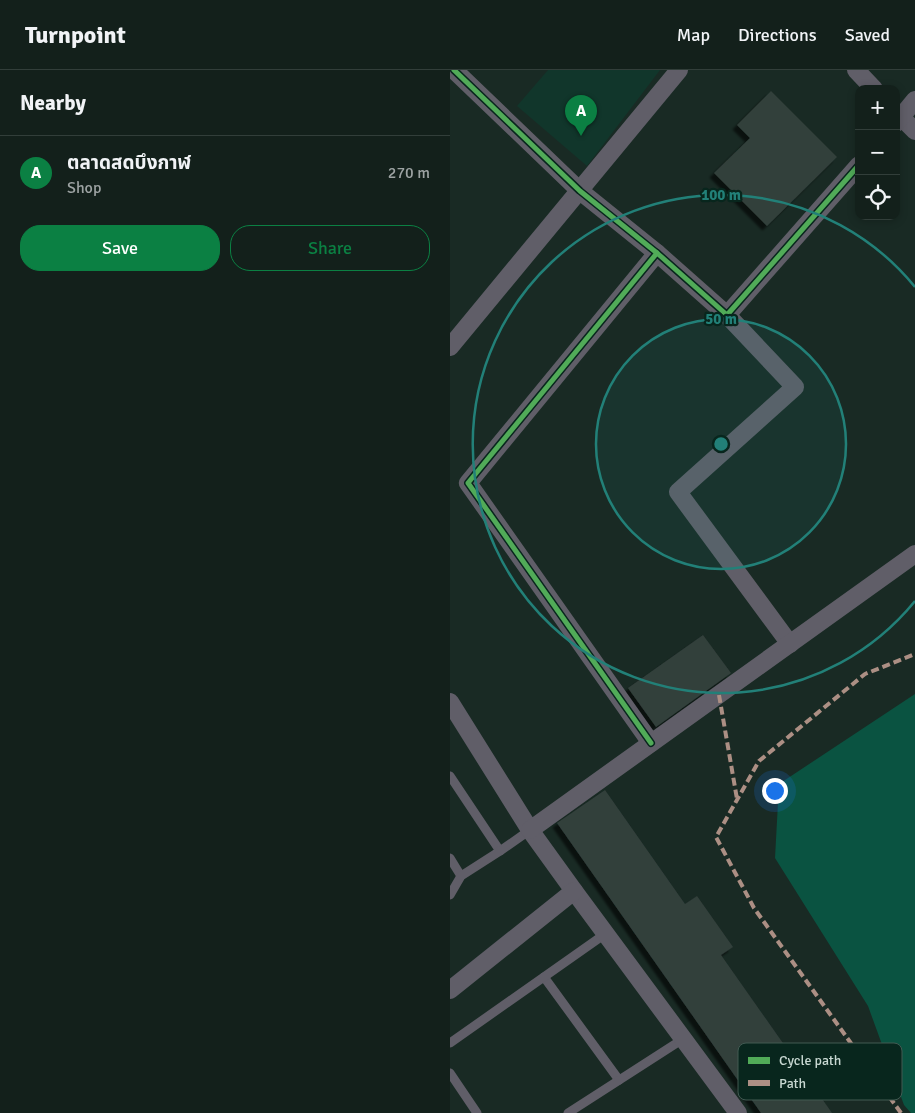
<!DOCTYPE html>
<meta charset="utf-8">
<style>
body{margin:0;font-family:Signika,"Noto Sans Thai",sans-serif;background:#1c2824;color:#f1f3f6}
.controls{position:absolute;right:15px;top:15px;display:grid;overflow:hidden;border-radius:10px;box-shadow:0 2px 8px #0003}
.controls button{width:45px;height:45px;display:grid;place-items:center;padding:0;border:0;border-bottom:1px solid #323e3a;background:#13201b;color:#f1f3f6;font:25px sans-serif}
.you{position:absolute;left:324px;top:720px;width:18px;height:18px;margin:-12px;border:4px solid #fff;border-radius:50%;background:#1a73e8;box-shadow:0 0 0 8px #1a73e833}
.badge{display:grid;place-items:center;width:32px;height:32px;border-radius:50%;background:#0b8043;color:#fff;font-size:16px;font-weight:700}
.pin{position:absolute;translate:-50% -41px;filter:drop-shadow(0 1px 2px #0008)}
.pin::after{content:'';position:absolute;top:26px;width:18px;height:15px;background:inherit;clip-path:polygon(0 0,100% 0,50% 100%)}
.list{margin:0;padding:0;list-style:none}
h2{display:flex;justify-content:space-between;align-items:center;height:65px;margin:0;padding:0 20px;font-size:21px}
h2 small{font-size:16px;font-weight:400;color:#9da3a3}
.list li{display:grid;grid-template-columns:32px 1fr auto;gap:15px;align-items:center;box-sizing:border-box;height:75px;padding:0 20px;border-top:1px solid #323e3a}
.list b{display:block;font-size:19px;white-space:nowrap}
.list p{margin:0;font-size:16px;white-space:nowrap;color:#9da3a3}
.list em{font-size:16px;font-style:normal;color:#9da3a3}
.actions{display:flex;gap:10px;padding:15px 20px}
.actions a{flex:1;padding:11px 0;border:1px solid #0b8043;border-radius:20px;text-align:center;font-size:18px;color:#0b8043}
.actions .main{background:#0b8043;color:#fff}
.icon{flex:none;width:28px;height:28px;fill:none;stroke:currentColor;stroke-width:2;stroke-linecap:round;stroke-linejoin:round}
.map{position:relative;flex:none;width:465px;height:1043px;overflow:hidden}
header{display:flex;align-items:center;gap:30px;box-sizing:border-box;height:70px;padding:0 25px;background:#13201b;border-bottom:1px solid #323e3a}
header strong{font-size:24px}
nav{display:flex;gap:28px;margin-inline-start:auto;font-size:18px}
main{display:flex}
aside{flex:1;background:#13201b}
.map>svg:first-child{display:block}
.built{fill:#11362b}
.water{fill:#0a5341}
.building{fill:#323f3b;filter:url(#shadow)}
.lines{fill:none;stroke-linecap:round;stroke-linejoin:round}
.service{stroke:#605e68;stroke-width:9}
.minor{stroke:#605e68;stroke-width:18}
.quiet{stroke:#ac8f84;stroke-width:4;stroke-dasharray:8 4;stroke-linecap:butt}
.cycleway-casing{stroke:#08261d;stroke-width:8}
.cycleway{stroke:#51ab58;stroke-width:5}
.ring{fill:none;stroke:#228078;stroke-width:2.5}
.key{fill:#08261d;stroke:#425b53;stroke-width:1}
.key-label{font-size:14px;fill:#c8d8d2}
.centre{fill:#228078;stroke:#08261d;stroke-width:2.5}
.ring-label{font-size:15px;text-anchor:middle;font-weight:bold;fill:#228078;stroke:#08261d;stroke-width:4.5;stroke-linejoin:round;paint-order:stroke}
</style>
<header>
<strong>Turnpoint</strong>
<nav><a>Map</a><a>Directions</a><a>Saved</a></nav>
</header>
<main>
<aside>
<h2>Nearby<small></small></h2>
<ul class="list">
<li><span class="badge">A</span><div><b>ตลาดสดบึงกาฬ</b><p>Shop</p></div><em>270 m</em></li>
</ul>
<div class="actions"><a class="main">Save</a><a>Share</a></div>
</aside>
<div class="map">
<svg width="465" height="1043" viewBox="0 0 465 1043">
<defs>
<filter id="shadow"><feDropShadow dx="-4.5" dy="4.5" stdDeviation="1" flood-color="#0009"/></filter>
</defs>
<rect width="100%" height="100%" fill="#192a24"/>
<polygon class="built" points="98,0 210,0 137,96 67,36"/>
<polygon class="water" points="465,624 465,1043 461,1043 454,1035 418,936 325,788 329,714"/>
<g class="building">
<polygon points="321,21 387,87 317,156 264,103 300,68 287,55"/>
<polygon points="253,565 281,603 206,657 178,618"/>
<polygon points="155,720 235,834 247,826 283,877 271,885 382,1043 311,1043 107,753"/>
</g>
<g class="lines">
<g class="service">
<polyline points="0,706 50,781"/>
<polyline points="0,788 11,806"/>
<polyline points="0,825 11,806 50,781 80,760"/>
<polyline points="94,907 169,1010"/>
<polyline points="0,973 155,864"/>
<polyline points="0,1003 27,1043"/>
<polyline points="118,1043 233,969"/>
</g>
<g class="minor">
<polyline points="4,0 130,121 207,183 277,245 409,95"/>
<polyline points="406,0 424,19"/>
<polyline points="446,42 465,61"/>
<polyline points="446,53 465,30"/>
<polyline points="277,245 345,317 228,422 340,574"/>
<polyline points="0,277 229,0"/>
<polyline points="0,632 80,760 124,821 288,1043"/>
<polyline points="201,673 18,413 207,183"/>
<polyline points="80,760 465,484"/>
<polyline points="0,920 124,821"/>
</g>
<g class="quiet">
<polyline points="269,625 287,729"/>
<polyline points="451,1043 304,838 266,767 309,691 415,604 465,584"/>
</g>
<defs>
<g id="cycleway">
<polyline points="4,0 130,121 207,183 277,245 409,95"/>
<polyline points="201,673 18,413 207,183"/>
</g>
</defs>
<use href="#cycleway" class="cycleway-casing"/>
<use href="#cycleway" class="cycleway"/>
</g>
<circle cx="271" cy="374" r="125" fill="#228078" fill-opacity=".12"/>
<g class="ring">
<circle cx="271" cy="374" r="125"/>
<path d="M465 531A249 249 0 1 1 465 217"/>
</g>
<rect x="288" y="973" width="164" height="57" rx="8" class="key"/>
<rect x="298" y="987" width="22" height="7" fill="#51ab58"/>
<rect x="298" y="1010" width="22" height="6" fill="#ac8f84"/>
<g class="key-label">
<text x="329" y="995">Cycle path</text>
<text x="329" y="1018">Path</text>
</g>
<circle cx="271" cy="374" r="8" class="centre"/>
<g class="ring-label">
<text x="271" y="130">100 m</text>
<text x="271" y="254">50 m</text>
</g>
</svg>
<div class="controls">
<button>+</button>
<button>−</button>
<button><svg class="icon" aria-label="locate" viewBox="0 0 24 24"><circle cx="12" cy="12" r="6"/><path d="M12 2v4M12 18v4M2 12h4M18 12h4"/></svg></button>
</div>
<div class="you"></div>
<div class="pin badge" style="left:131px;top:66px">A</div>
</div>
</main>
